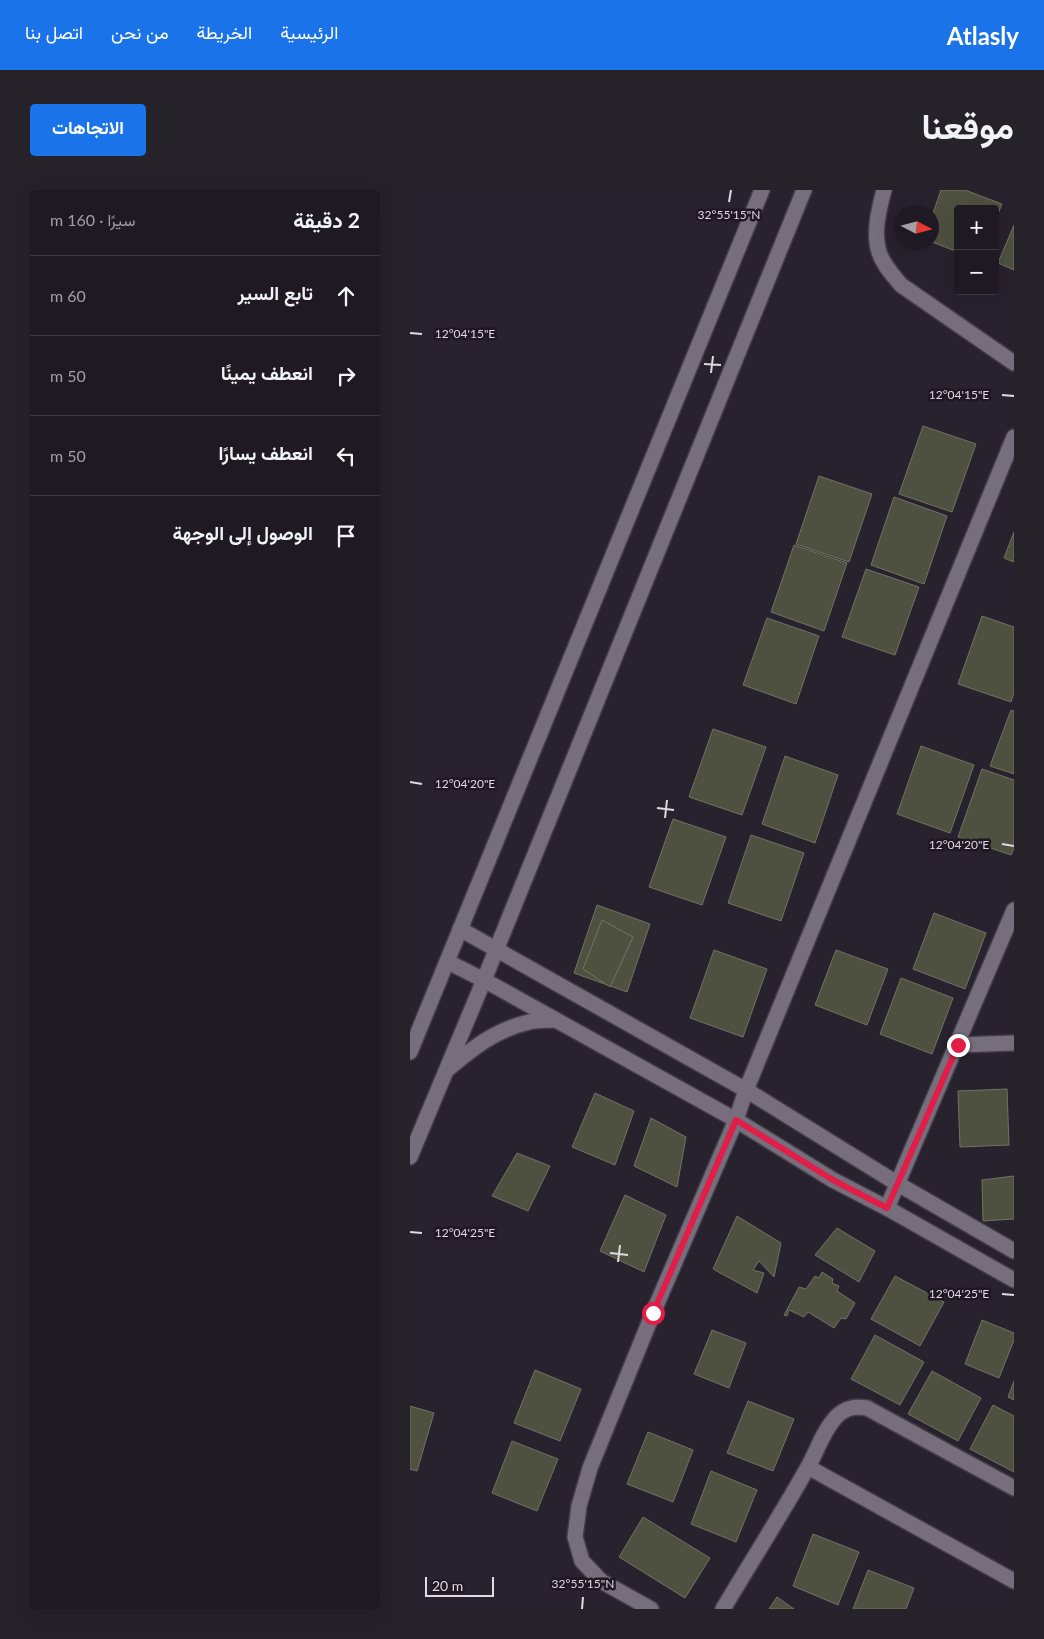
<!DOCTYPE html>
<html lang="ar">
<meta charset="utf-8">
<style>
body{margin:0;font-family:Lato,Vazirmatn,sans-serif;background:#26222a;color:#f1f3f6;direction:rtl}
.controls{position:absolute;right:15px;top:15px;display:grid;overflow:hidden;border-radius:5px;box-shadow:0 5px 20px #0002}
.controls button{width:45px;height:45px;display:grid;place-items:center;padding:0;border:0;border-bottom:1px solid #3c3840;background:#1e1922;color:#f1f3f6;font:25px sans-serif}
.compass{position:absolute;left:484px;top:15px;width:45px;height:45px;border-radius:50%;background:#1e1922;box-shadow:0 5px 20px #0002;rotate:96deg}
.scale{position:absolute;left:15px;bottom:12px;width:69px;box-sizing:border-box;padding-left:5px;border:2px solid #dfdae2;border-top:0;font-size:14px;line-height:18px;white-space:nowrap;color:#dfdae2;-webkit-text-stroke:4px #1f1824;paint-order:stroke}
.stop{position:absolute;width:15px;height:15px;margin:-11px;border:4px solid #e11d48;border-radius:50%;background:#fff}
.stop.end{background:#e11d48;border-color:#fff;box-shadow:0 1px 5px #0008}
.list{margin:0;padding:0;list-style:none}
h2{display:flex;justify-content:space-between;align-items:center;height:65px;margin:0;padding:0 20px;font-size:21px}
h2 small{font-size:16px;font-weight:400;color:#a1a0a5}
.list li{display:grid;grid-template-columns:32px 1fr auto;gap:15px;align-items:center;box-sizing:border-box;height:80px;padding:0 20px;border-top:1px solid #3c3840}
.list b{display:block;font-size:19px;white-space:nowrap}
.list em{font-size:16px;font-style:normal;color:#a1a0a5}
.icon{flex:none;width:28px;height:28px;fill:none;stroke:currentColor;stroke-width:2;stroke-linecap:round;stroke-linejoin:round}
.map{position:relative;flex:none;width:604px;height:1419px;overflow:hidden;direction:ltr;border-radius:5px}
header{display:flex;align-items:center;gap:30px;box-sizing:border-box;height:70px;padding:0 25px;background:#1a73e8;color:#fff}
header strong{font-size:24px}
nav{display:flex;gap:28px;margin-inline-start:auto;font-size:18px}
.intro{display:flex;align-items:center;justify-content:space-between;box-sizing:border-box;height:120px;padding:0 30px}
h1{margin:0;font-size:35px}
.button{padding:12px 22px;border-radius:5px;background:#1a73e8;color:#fff;font-size:18px;font-weight:700}
main{display:flex;gap:30px;padding:0 30px}
aside{flex:1;background:#1e1922;border-radius:5px;box-shadow:0 5px 20px #0002}
.map>svg:first-child{display:block}
.building{fill:#4e5140;stroke:#717463}
.lines{fill:none;stroke-linecap:round;stroke-linejoin:round}
.minor-casing{stroke:#423c47;stroke-width:18}
.minor{stroke:#776e7d;stroke-width:15}
.route{stroke:#e11d48;stroke-width:6}
.ticks{fill:none;stroke:#dfdae2;stroke-width:2}
.ticks-label{font-size:12px;text-anchor:middle;fill:#dfdae2;stroke:#1f1824;stroke-width:5;stroke-linejoin:round;paint-order:stroke}
</style>
<header>
<strong>Atlasly</strong>
<nav><a>الرئيسية</a><a>الخريطة</a><a>من نحن</a><a>اتصل بنا</a></nav>
</header>
<div class="intro"><h1>موقعنا</h1><a class="button">الاتجاهات</a></div>
<main>
<div class="map">
<svg width="604" height="1419" viewBox="0 0 604 1419">
<rect width="100%" height="100%" fill="#28212e"/>
<g class="building">
<polygon points="531,0 555,0 592,14 585,31 585,19 548,19 548,62 522,52 522,26"/>
<polygon points="604,35 604,80 588,73"/>
<polygon points="513,236 566,254 542,322 489,304"/>
<polygon points="409,286 462,304 439,372 386,354"/>
<polygon points="484,307 537,326 514,394 461,375"/>
<polygon points="604,342 604,372 594,368"/>
<polygon points="384,355 437,373 414,441 361,422"/>
<polygon points="456,379 509,397 485,465 432,447"/>
<polygon points="572,426 604,437 604,503 601,512 548,494"/>
<polygon points="357,428 409,446 386,514 333,495"/>
<polygon points="601,520 604,521 604,584 580,576"/>
<polygon points="303,539 356,557 332,625 279,607"/>
<polygon points="511,556 564,575 540,643 487,624"/>
<polygon points="375,566 428,585 405,653 352,634"/>
<polygon points="572,579 604,590 604,658 601,665 548,647"/>
<polygon points="263,629 316,647 292,715 239,697"/>
<polygon points="341,645 394,663 371,731 318,713"/>
<polygon points="187,715 240,734 217,802 164,783"/>
<polygon points="524,723 576,743 555,799 503,779"/>
<polygon points="192,730 223,747 200,797 173,779"/>
<polygon points="304,760 357,779 333,847 280,828"/>
<polygon points="426,760 478,779 457,835 405,815"/>
<polygon points="491,788 543,808 522,864 470,844"/>
<polygon points="597,899 599,955 550,957 548,901"/>
<polygon points="185,903 224,921 205,975 162,957"/>
<polygon points="241,928 276,947 267,997 224,976"/>
<polygon points="107,963 140,976 118,1021 82,1006"/>
<polygon points="604,986 604,1029 573,1031 572,990"/>
<polygon points="215,1005 256,1025 234,1082 190,1061"/>
<polygon points="327,1026 371,1053 364,1087 349,1071 343,1080 354,1083 347,1103 303,1079"/>
<polygon points="427,1038 465,1061 449,1092 405,1065"/>
<polygon points="412,1082 423,1089 422,1093 429,1096 427,1101 445,1113 436,1129 431,1128 424,1138 398,1122 394,1127 379,1120 377,1126 374,1125 389,1097 396,1099 405,1086 409,1088"/>
<polygon points="485,1086 534,1112 510,1156 461,1129"/>
<polygon points="572,1130 604,1143 604,1150 589,1188 555,1174"/>
<polygon points="302,1140 336,1153 319,1198 284,1184"/>
<polygon points="465,1145 514,1172 490,1215 441,1189"/>
<polygon points="125,1180 171,1199 150,1251 104,1233"/>
<polygon points="522,1181 571,1208 548,1251 498,1224"/>
<polygon points="604,1191 604,1210 598,1207"/>
<polygon points="338,1211 384,1229 363,1281 317,1263"/>
<polygon points="583,1215 604,1226 604,1282 560,1259"/>
<polygon points="0,1216 24,1223 7,1281 0,1279"/>
<polygon points="238,1242 283,1260 263,1312 217,1294"/>
<polygon points="102,1251 148,1269 127,1321 82,1303"/>
<polygon points="301,1281 347,1300 326,1352 281,1334"/>
<polygon points="233,1327 300,1368 275,1408 209,1367"/>
<polygon points="403,1344 449,1362 428,1415 383,1396"/>
<polygon points="458,1380 504,1398 496,1419 443,1419"/>
<polygon points="367,1407 384,1419 359,1419"/>
</g>
<g class="lines">
<defs>
<g id="minor">
<path d="M474 0C469 19 463 43 469 62 473 75 483 85 491 95L604 173"/>
<polyline points="50,739 336,900 488,994 604,1061"/>
<polyline points="38,772 74,790 326,930 423,990 477,1018 604,1090"/>
<polyline points="548,855 604,853"/>
<polyline points="0,862 352,0"/>
<path d="M38 879C63 858 85 840 119 832 127 830 137 830 146 830"/>
<polyline points="0,967 74,790 394,0"/>
<polyline points="477,1018 604,720"/>
<polyline points="398,1277 604,1391"/>
<polyline points="241,1419 191,1391 172,1371 165,1347 169,1316 180,1278 243,1123 326,930 336,900 604,247"/>
<path d="M313 1419C341 1372 371 1325 398 1277 407 1261 413 1241 426 1227 435 1218 444 1216 457 1218L604 1298"/>
</g>
</defs>
<use href="#minor" class="minor-casing"/>
<use href="#minor" class="minor"/>
</g>
<g class="lines">
<polyline class="route" points="243,1123 326,930 423,990 477,1018 548,855"/>
</g>
<path class="ticks" d="M319 12 321 0M0 143 12 144M294 174 311 175M301 183 303 166M592 205 604 206M0 592 12 594M247 618 264 620M255 628 257 610M592 654 604 656M0 1042 12 1043M200 1063 218 1065M208 1072 210 1055M592 1104 604 1105M172 1419 173 1407"/>
<g class="ticks-label">
<text x="319" y="29">32°55'15"N</text>
<text x="55" y="148">12°04'15"E</text>
<text x="549" y="209">12°04'15"E</text>
<text x="55" y="598">12°04'20"E</text>
<text x="549" y="659">12°04'20"E</text>
<text x="55" y="1047">12°04'25"E</text>
<text x="549" y="1108">12°04'25"E</text>
<text x="173" y="1398">32°55'15"N</text>
</g>
</svg>
<div class="controls">
<button>+</button>
<button>−</button>
</div>
<svg class="compass" viewBox="-18 -18 36 36"><path d="M0-13l5 13h-10z" fill="#e53935"/><path d="M0 13l5-13h-10z" fill="#a1a0a5"/></svg>
<div class="scale">20 m</div>
<div class="stop" style="left:243px;top:1123px"></div>
<div class="stop end" style="left:548px;top:855px"></div>
</div>
<aside>
<h2>2 دقيقة<small>سيرًا · 160 m</small></h2>
<ul class="list">
<li><svg class="icon" aria-label="ahead" viewBox="0 0 24 24"><path d="M12 20V5M6 11l6-6 6 6"/></svg><div><b>تابع السير</b></div><em>60 m</em></li>
<li><svg class="icon" aria-label="right" viewBox="0 0 24 24"><path d="M7 20v-9h11M14 6l5 5-5 5"/></svg><div><b>انعطف يمينًا</b></div><em>50 m</em></li>
<li><svg class="icon" aria-label="left" viewBox="0 0 24 24"><path d="M17 20v-9H6M10 6l-5 5 5 5"/></svg><div><b>انعطف يسارًا</b></div><em>50 m</em></li>
<li><svg class="icon" aria-label="arrive" viewBox="0 0 24 24"><path d="M6 21V4h12l-3 4 3 4H6"/></svg><div><b>الوصول إلى الوجهة</b></div></li>
</ul>
</aside>
</main>
